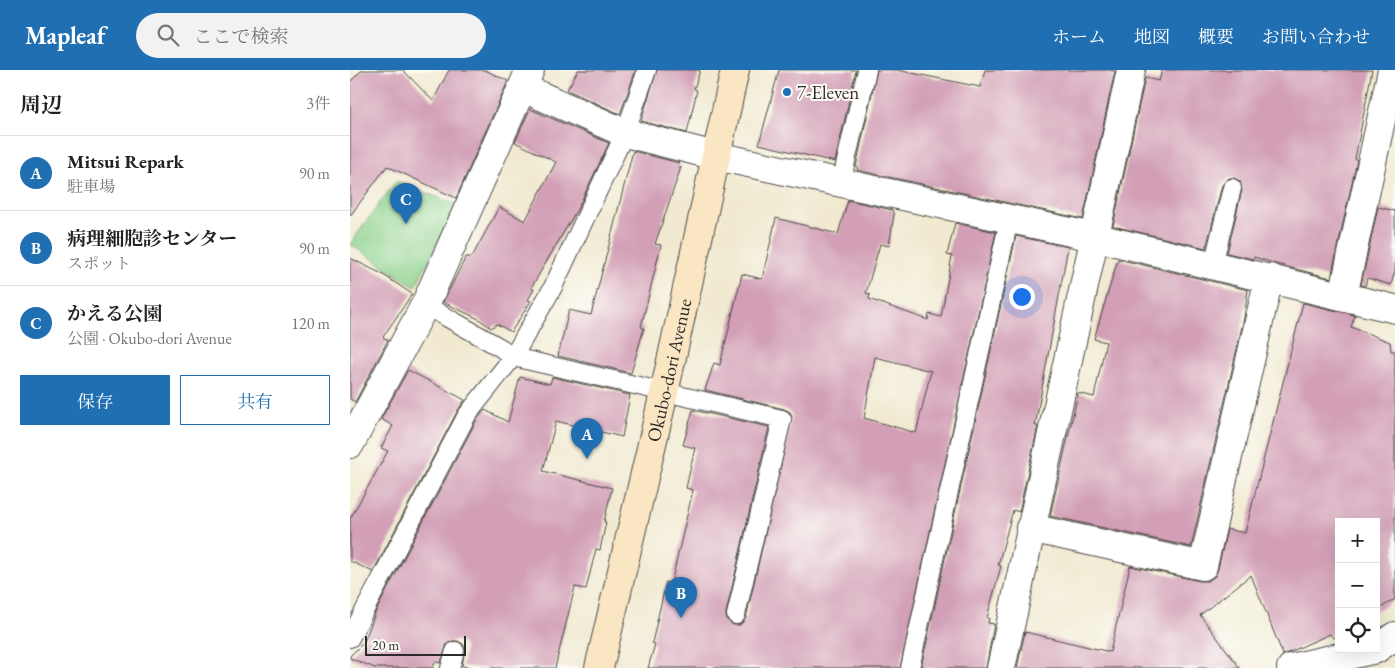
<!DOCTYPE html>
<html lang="ja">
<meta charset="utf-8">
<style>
body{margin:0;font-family:"EB Garamond","Noto Serif JP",serif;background:#f2f2f2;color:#222}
.controls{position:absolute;right:15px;bottom:15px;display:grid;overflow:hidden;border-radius:0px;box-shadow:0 5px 20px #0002}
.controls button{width:45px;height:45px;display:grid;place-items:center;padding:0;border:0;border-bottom:1px solid #e0e0e0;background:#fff;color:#222;font:25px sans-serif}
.scale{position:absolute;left:15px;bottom:12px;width:101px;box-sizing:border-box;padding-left:5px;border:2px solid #2b2b2b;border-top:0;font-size:14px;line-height:18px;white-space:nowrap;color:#2b2b2b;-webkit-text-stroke:4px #fdfcf7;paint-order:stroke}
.you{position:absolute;left:671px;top:226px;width:18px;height:18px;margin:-12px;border:4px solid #fff;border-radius:50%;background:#1a73e8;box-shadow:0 0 0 8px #1a73e833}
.badge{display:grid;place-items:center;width:32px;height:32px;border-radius:50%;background:#1f6fb2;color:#fff;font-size:16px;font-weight:700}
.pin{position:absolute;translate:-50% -41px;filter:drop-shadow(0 1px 2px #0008)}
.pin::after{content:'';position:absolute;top:26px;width:18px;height:15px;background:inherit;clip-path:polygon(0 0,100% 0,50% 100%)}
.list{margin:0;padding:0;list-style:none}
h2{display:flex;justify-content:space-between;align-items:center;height:65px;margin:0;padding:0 20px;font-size:21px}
h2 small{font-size:16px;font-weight:400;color:#767676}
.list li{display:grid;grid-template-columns:32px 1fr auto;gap:15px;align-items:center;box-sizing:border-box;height:75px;padding:0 20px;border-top:1px solid #e0e0e0}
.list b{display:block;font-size:19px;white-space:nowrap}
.list p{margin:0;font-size:16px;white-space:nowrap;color:#767676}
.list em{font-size:16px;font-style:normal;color:#767676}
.actions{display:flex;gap:10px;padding:15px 20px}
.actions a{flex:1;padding:11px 0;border:1px solid #1f6fb2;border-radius:0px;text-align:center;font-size:18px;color:#1f6fb2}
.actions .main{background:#1f6fb2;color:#fff}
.icon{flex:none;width:28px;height:28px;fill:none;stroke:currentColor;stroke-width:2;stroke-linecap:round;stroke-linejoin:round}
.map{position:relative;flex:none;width:1045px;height:598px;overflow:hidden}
header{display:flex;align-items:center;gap:30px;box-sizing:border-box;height:70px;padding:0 25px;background:#1f6fb2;color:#fff}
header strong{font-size:24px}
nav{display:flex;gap:28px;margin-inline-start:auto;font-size:18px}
.search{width:350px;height:45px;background:#f2f2f2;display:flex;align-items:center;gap:12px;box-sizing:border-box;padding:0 18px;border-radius:28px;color:#767676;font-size:19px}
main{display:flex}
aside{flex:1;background:#fff}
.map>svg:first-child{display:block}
.green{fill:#8bd18b;stroke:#5b7e5b}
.building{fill:#d29fb6;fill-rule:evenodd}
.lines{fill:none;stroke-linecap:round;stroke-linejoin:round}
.lane-casing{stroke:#494844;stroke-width:20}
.street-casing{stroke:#494844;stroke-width:30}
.secondary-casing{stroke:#494844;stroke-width:30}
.lane{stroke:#fff;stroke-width:18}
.street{stroke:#fff;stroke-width:28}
.secondary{stroke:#fbe6c4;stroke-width:28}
.poi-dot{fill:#1f6fb2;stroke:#fdfcf7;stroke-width:2}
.labels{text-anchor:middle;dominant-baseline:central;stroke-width:4;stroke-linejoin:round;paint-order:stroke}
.poi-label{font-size:19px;fill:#2b2b2b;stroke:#fdfcf7;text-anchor:start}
.street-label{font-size:19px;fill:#2b2b2b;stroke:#fdfcf7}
</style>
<header>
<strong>Mapleaf</strong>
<div class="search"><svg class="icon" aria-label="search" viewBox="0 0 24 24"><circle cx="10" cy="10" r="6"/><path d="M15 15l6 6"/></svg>ここで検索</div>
<nav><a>ホーム</a><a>地図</a><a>概要</a><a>お問い合わせ</a></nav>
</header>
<main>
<aside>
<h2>周辺<small>3件</small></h2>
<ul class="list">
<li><span class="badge">A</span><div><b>Mitsui Repark</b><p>駐車場</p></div><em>90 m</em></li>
<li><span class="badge">B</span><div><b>病理細胞診センター</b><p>スポット</p></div><em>90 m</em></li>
<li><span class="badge">C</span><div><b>かえる公園</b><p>公園 · Okubo-dori Avenue</p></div><em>120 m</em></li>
</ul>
<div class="actions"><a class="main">保存</a><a>共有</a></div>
</aside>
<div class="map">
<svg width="1045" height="598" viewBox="0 0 1045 598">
<rect width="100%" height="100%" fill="#fdfcf7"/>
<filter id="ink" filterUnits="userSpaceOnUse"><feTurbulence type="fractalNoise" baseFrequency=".02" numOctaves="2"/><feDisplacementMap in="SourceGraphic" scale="10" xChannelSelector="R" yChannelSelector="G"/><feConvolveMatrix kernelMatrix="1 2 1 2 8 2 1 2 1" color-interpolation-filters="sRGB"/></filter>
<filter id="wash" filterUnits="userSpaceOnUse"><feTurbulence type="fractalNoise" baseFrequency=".0096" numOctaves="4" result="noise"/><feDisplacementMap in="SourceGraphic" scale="20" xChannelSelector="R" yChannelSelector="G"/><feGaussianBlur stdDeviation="1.12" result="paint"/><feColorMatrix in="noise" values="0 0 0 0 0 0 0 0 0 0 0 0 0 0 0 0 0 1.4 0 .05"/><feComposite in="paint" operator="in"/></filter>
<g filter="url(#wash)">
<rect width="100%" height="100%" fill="#f1ead1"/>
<polygon class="green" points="46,111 107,135 65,217 0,174"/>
<g id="blocks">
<g class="building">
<polygon points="12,0 53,0 83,31 99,0 135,0 158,11 106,128 37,96 0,146 0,12"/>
<polygon points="228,0 286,0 270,44 217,20"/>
<polygon points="307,0 350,0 344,19 347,20 337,63 291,51"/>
<polygon points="429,0 506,0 485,92 409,74"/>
<polygon points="527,0 547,0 630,17 635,0 759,0 765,1 733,149 507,100 508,97 506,97"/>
<polygon points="812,0 1022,0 1005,89 1007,90 981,208 926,194 904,187 903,189 877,183 892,120 890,111 884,108 879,108 872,115 856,178 763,156 795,8 809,11"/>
<polygon points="180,39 259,73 229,136 181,218 184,219 178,230 181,231 161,262 147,254 141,258 129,249 93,232 116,187 122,187 149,137 175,151 206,92 165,72"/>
<polygon points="283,81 329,93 328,97 331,97 305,174 311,175 291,257 294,258 281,303 208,286 219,240 241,245"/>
<path d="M498 130 542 140 544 145 539 176 530 174 516 223 520 224 519 229 578 250 579 244 591 247 602 186 597 185 605 153 646 162 550 598H298L305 574 302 573 316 512 321 514 343 420 336 418 345 378 333 375 343 340 419 357 376 543V549L383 555H390L396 548 442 346 440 342 434 339 355 320 364 293 370 295 392 204 412 209 426 148 488 164ZM525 287 581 301 566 363 514 348Z"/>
<polygon points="1028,137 1045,141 1045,201 1041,215 1017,208 1015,216 1011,215"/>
<polygon points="666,166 718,177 685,356 688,356 669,442 663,440 648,495 651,496 637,548 639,548 638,553 644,554 636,598 571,598"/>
<polygon points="0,188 32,204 62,224 33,267 38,270 5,332 0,329"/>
<polygon points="768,189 898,220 894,248 841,477 700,446 728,323 744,327 756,272 744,269"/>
<polygon points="953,233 1005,245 1001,257 1040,272 1041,281 1045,281 1045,529 1026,541 1026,452 989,452 989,565 983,568 980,564 933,585 901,505 850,545 890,598 667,598 675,562 760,582 780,496 850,511 858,511 865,506 868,499 877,459 895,463"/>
<polygon points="58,300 115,330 108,340 23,502 0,491 0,449 38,381 31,378 43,356 31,349"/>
<polygon points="170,307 200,314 202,307 280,325 272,367 206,351 193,401 262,418 254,452 256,452 250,480 246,479 236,519 225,517 205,598 128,598 112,596 115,579 113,574 108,571 102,571 97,574 91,593 85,592 83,598 25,598 0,588 0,586 14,572 26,541 126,351 135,340 158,352"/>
</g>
</g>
</g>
<g filter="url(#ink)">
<use href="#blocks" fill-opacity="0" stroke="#494844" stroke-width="1"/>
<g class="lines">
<defs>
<g id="lane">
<polyline points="491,113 517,0"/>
<polyline points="863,195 882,118"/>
<polyline points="75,235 151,278 163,287 432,349 386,545"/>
<polyline points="0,568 117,345 163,287 203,217 275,63 297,0"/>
<polyline points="100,598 105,581"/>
<polyline points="560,598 659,150"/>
</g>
<g id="street">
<polyline points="173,18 275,63 366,86 744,167 1045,239"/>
<polyline points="993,226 1042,0"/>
<polyline points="0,374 75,235 180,0"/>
<polyline points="680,458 853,496 919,208"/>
<polyline points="1026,579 1045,566"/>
<polyline points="651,598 781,0"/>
<polyline points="941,598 1026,579"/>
</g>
<g id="secondary">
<path id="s1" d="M249 598 314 323 385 0"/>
</g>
</defs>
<use href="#lane" class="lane-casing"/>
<use href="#street" class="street-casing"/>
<use href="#secondary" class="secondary-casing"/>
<use href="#lane" class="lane"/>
<use href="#street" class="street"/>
<use href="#secondary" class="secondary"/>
</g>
</g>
<circle class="poi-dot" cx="437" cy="22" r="5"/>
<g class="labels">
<g class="poi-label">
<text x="447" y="22">7-Eleven</text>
</g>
<g class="street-label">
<text stroke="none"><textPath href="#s1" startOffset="306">Okubo-dori Avenue</textPath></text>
</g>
</g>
</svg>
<div class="controls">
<button>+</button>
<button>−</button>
<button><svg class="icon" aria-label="locate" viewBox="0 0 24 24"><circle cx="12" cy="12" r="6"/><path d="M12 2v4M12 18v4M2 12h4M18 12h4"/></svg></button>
</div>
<div class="scale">20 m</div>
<div class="you"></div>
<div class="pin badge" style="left:237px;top:389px">A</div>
<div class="pin badge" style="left:331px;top:548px">B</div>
<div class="pin badge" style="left:56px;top:154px">C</div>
</div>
</main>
